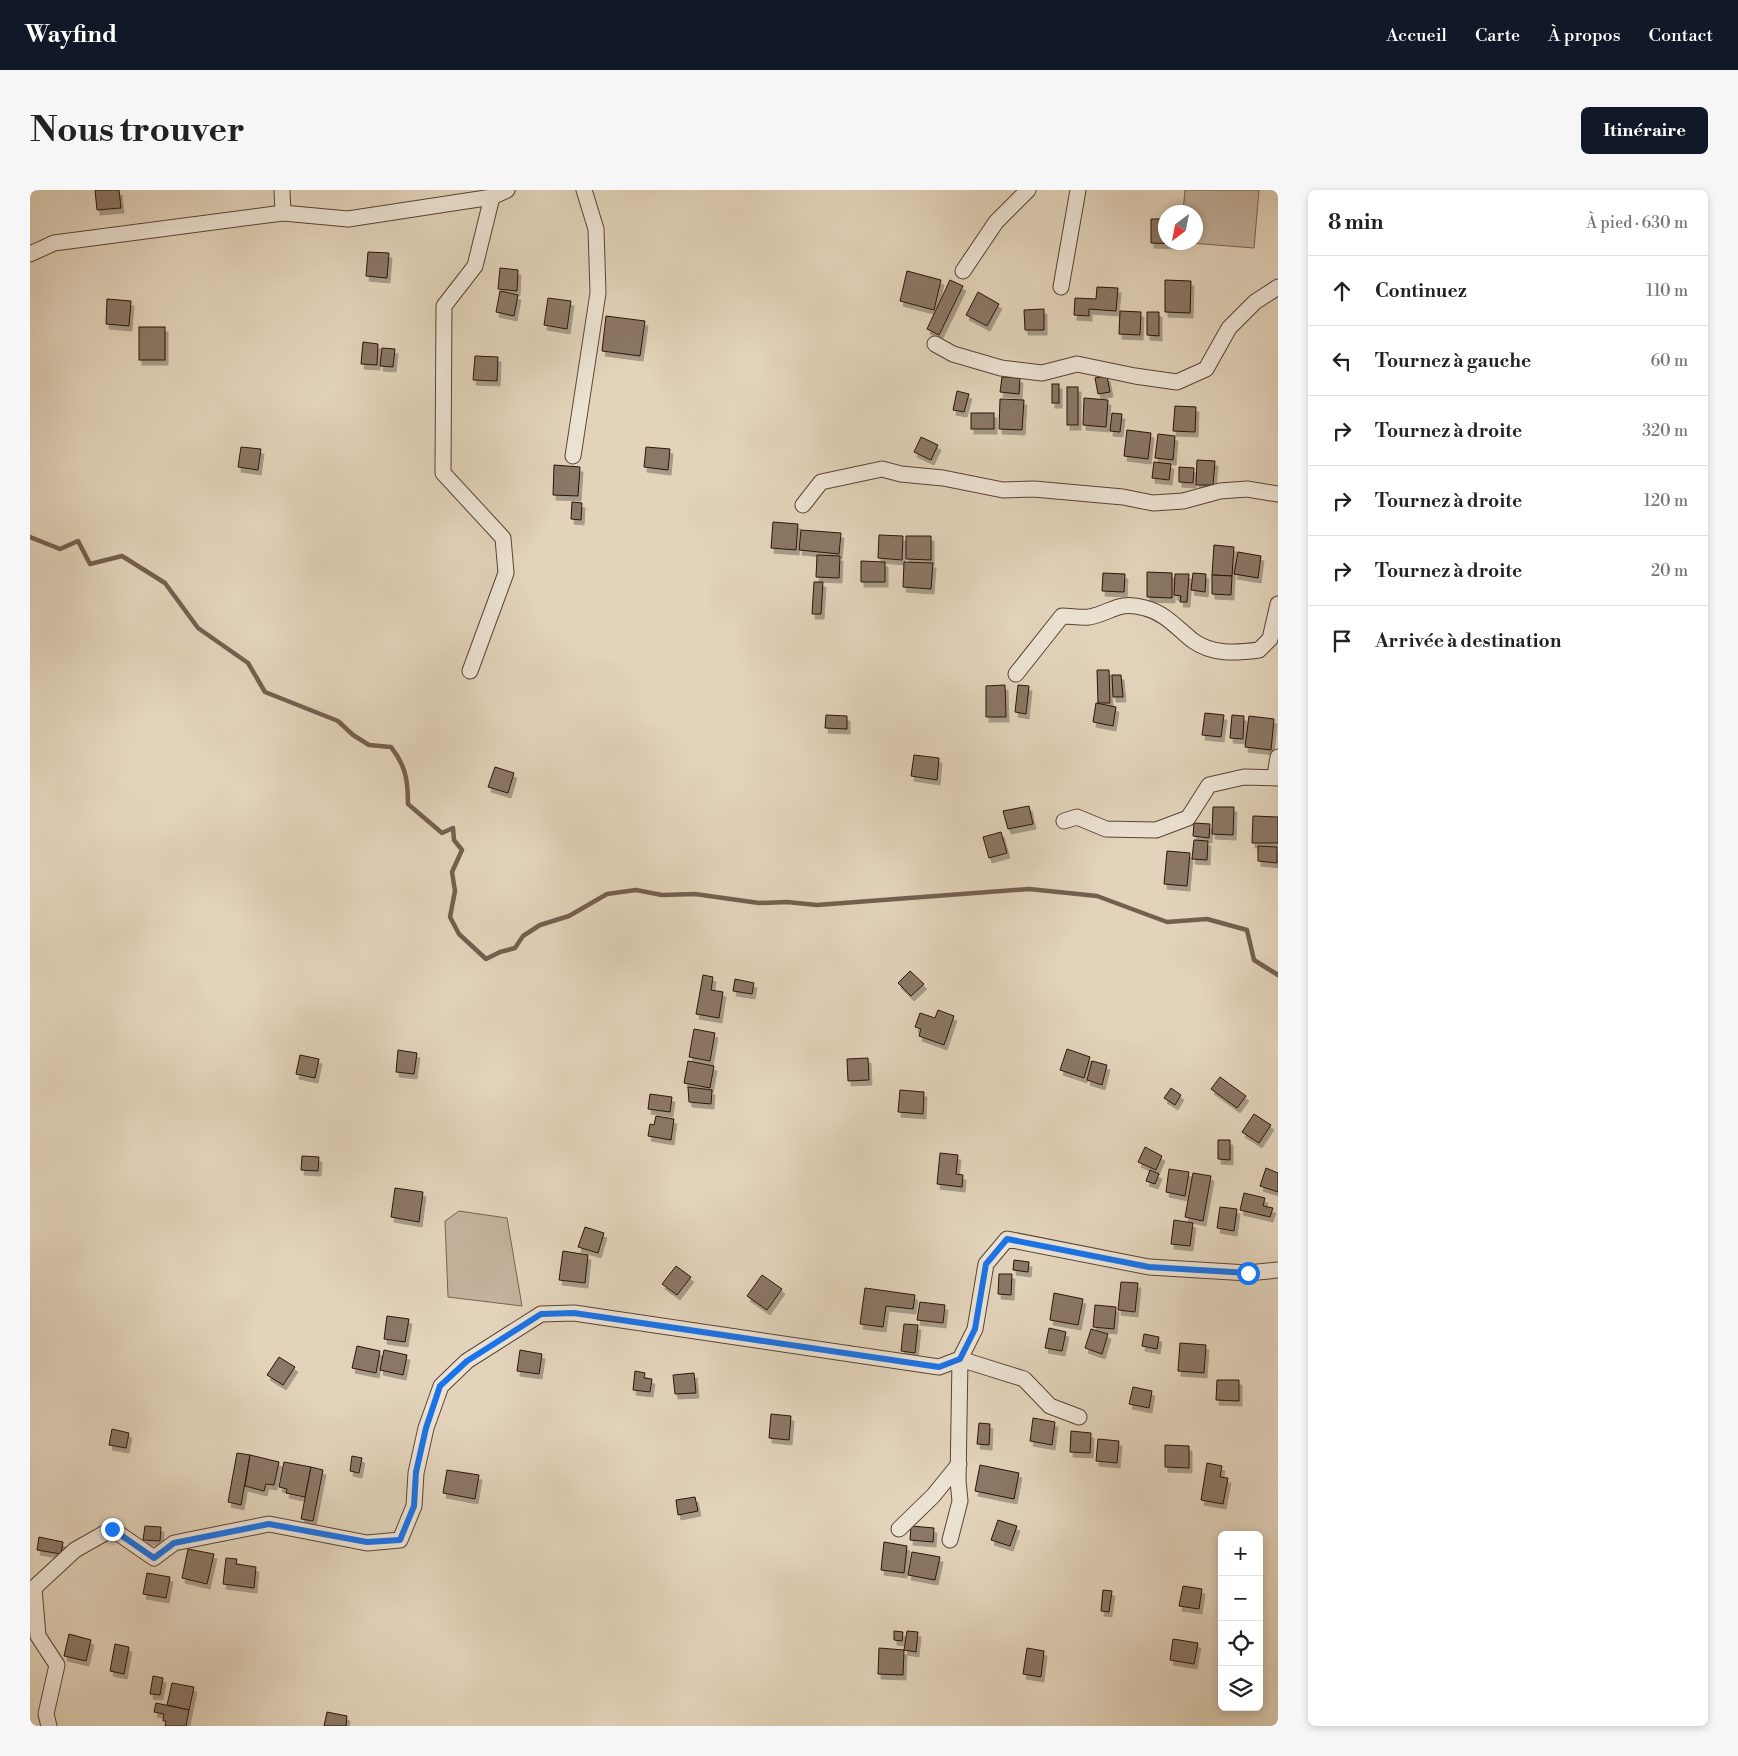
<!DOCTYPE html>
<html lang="fr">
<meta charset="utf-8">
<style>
body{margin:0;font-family:"Libre Bodoni",serif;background:#f6f6f6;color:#222}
.controls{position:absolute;right:15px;bottom:15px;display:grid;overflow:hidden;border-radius:8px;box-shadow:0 2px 8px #0003}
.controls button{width:45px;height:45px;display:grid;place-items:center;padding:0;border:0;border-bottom:1px solid #e0e0e0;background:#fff;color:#222;font:25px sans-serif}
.compass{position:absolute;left:1128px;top:15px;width:45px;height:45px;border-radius:50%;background:#fff;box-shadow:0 2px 8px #0003;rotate:212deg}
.stop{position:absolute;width:15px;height:15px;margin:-11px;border:4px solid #1a73e8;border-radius:50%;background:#fff}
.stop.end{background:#1a73e8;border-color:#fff;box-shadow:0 1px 5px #0008}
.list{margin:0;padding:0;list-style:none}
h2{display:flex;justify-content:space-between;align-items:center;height:65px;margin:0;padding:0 20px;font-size:21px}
h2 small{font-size:16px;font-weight:400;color:#767676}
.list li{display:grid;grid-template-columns:32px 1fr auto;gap:15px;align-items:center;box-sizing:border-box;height:70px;padding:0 20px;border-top:1px solid #e0e0e0}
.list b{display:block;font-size:19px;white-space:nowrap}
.list em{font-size:16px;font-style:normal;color:#767676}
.icon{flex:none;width:28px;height:28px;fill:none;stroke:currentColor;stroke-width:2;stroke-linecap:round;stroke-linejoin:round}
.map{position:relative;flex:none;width:1248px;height:1536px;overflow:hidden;border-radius:8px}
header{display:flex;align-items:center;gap:30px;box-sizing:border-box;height:70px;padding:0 25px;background:#111827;color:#fff}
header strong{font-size:24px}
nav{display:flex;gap:28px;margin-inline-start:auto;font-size:18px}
.intro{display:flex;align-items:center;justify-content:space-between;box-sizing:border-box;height:120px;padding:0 30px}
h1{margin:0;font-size:35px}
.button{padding:12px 22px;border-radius:8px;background:#111827;color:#fff;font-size:18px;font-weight:700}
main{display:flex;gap:30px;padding:0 30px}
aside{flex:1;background:#fff;border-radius:8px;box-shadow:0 2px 8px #0003}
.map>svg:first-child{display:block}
.garden{fill:#c3b29c;stroke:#786252}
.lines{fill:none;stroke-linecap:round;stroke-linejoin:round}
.stream{stroke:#745f4f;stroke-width:4.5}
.building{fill:#8b7765;stroke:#2c1309;filter:url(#shadow)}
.minor-casing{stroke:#5a4335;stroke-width:17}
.minor{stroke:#ece2d2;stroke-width:15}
.route{stroke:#1a73e8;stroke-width:6}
</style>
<header>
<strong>Wayfind</strong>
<nav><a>Accueil</a><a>Carte</a><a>À propos</a><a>Contact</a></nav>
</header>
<div class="intro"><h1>Nous trouver</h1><a class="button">Itinéraire</a></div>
<main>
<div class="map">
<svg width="1248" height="1536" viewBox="0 0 1248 1536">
<defs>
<filter id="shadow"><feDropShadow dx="3" dy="5" stdDeviation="0" flood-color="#0004"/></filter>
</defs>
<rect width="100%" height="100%" fill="#e2d3ba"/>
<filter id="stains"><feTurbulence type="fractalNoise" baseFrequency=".004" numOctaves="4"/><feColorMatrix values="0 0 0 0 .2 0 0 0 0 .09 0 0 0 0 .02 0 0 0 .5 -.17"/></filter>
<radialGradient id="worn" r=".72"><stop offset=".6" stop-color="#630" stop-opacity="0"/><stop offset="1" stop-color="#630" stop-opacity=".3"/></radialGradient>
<g class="garden">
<polygon points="1155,0 1229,0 1224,58 1161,53 1166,52 1166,22 1153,22"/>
<polygon points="429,1021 477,1028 492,1116 418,1107 415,1031"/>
</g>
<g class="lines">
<path class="stream" d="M0 347 30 359 48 351 60 374 92 366 135 393 168 438 218 473 235 502 308 531 323 545 339 555 361 557C376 576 378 591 378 614L412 643 423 638 424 650 432 660 422 682 425 701 420 727 429 744 456 769 470 762 485 758 493 746 510 735 539 726 577 704 606 700 632 705 665 704 729 713 757 712 787 715 999 699 1067 706 1137 732 1177 729 1217 740 1224 770 1248 785"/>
</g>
<g class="building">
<polygon points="65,0 89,0 91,18 67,20"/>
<polygon points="1121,29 1136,29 1136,52 1146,54 1121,53"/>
<polygon points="338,62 359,63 357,88 336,86"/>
<polygon points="470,78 488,80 487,101 468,99"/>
<polygon points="877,81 911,90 904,120 870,111"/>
<polygon points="920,90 933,96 909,145 897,139"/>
<polygon points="1135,90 1161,91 1160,123 1135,122"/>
<polygon points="1067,97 1088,98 1086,121 1059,119 1059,126 1044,125 1045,108 1066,109"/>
<polygon points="470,101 488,105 484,126 466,122"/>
<polygon points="948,102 969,114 957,136 936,125"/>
<polygon points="518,108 541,111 537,139 514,135"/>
<polygon points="77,109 101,111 99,136 76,134"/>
<polygon points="1014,119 1014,140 995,140 994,120"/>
<polygon points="1090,121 1111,122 1110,145 1089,144"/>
<polygon points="1117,122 1129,122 1129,146 1117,145"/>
<polygon points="576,126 615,131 610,166 572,161"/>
<rect x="109" y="137" width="26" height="33"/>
<polygon points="333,152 348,154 347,175 331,174"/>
<polygon points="352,158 365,159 363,177 350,176"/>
<polygon points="445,166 468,167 467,191 443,190"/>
<polygon points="1077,186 1080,202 1068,204 1065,188"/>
<polygon points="972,187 990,188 989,204 970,202"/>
<rect x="1022" y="194" width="7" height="19"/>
<rect x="1037" y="197" width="11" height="38"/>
<polygon points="927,201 939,204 934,222 923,220"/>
<polygon points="1054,208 1078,210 1076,237 1053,235"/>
<polygon points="970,209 994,210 992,240 969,239"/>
<polygon points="1145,216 1166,217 1165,242 1143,241"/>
<rect x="941" y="223" width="23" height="16"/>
<polygon points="1082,223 1092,224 1090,242 1080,241"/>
<polygon points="1097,240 1121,243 1118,269 1094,266"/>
<polygon points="1128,244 1145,246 1143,270 1125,268"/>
<polygon points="891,247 908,255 901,270 884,262"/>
<polygon points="211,257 231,259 228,280 208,277"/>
<polygon points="616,257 640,259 638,280 614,277"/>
<polygon points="1167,270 1185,271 1183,295 1166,295"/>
<polygon points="1124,272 1141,274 1139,290 1122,288"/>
<polygon points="524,275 550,277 548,306 523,305"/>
<polygon points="1149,277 1164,278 1163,293 1149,292"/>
<polygon points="542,312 552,313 551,330 541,329"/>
<polygon points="743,332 768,334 766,360 741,358"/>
<polygon points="771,340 811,343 809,364 769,360"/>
<polygon points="849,345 873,346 872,370 848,368"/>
<polygon points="876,346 901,346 901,370 876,369"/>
<polygon points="1184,355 1204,357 1202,386 1182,385"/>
<polygon points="1208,362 1231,366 1228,388 1204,384"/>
<polygon points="787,365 810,366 809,388 786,387"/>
<polygon points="831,371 855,372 855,392 831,392"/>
<polygon points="874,372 903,373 901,399 873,397"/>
<polygon points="1117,382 1142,383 1142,408 1117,407"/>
<polygon points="1073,383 1095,384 1094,402 1072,401"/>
<polygon points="1163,383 1176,384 1175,402 1161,400"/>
<polygon points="1145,384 1159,384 1157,412 1150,412 1151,406 1144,405"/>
<polygon points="1182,385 1202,386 1201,405 1182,404"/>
<polygon points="784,392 793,392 791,424 782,424"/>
<polygon points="1067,480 1079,480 1080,513 1068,513"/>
<polygon points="1082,485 1091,485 1093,507 1083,507"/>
<polygon points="975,495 976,527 956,527 956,496"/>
<polygon points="988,495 999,496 996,524 985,522"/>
<polygon points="1066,513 1086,517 1083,536 1063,532"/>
<polygon points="1175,523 1194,525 1191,547 1172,545"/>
<polygon points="796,525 817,526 817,539 795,538"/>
<polygon points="1202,525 1214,526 1213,549 1200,548"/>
<polygon points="1219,526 1244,529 1241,560 1215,557"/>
<polygon points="884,565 909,568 907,590 881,586"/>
<polygon points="465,577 484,583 478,603 458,597"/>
<polygon points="999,616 1003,634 978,639 973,621"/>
<polygon points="1183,617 1204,617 1203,645 1182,644"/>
<polygon points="1223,626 1248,627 1248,653 1222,653"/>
<polygon points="1164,633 1180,634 1179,648 1163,646"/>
<polygon points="971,642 977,663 959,668 953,647"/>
<polygon points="1164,650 1178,651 1177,670 1162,669"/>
<polygon points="1228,656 1247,657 1247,673 1228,671"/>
<polygon points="1137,661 1160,663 1157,696 1134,694"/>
<polygon points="880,781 894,794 881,806 868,793"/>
<polygon points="673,785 683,787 681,800 693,802 689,828 666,824"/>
<polygon points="705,789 724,793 722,804 703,801"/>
<polygon points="908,820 924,826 914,855 889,846 891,839 885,837 890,823 905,828"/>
<polygon points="664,839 685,843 680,871 659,867"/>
<polygon points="1037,859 1060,867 1054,888 1030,880"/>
<polygon points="368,860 387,863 384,884 366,882"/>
<polygon points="270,865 289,869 285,888 266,884"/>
<polygon points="838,868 839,890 818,891 817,869"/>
<polygon points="658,871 684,876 680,898 654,893"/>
<polygon points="1062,871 1077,875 1072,895 1057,890"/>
<polygon points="1190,887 1216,906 1207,918 1181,899"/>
<polygon points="658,897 682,900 681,914 659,912"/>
<polygon points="1141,898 1151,905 1145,915 1134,908"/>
<polygon points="870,900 894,902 893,924 868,922"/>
<polygon points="620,904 642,907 640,922 618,919"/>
<polygon points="1224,924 1241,935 1229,953 1212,942"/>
<polygon points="626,926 644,929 641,950 618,946 620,934 624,935"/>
<polygon points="1188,950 1200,950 1200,970 1188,969"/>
<polygon points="1115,957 1132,966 1126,980 1108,972"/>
<polygon points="910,963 928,965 926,984 933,985 932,997 907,994"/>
<polygon points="272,966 289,967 288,981 271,980"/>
<polygon points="1236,978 1248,983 1248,1002 1230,996"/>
<polygon points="1139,979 1159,982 1155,1006 1136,1002"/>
<polygon points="1120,980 1129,984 1125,994 1116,991"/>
<polygon points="1163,983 1181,986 1173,1031 1155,1027"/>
<polygon points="365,998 393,1002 389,1032 361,1027"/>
<polygon points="1214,1003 1235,1008 1233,1016 1243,1018 1240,1027 1210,1020"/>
<polygon points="1190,1017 1207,1019 1204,1041 1187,1038"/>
<polygon points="1144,1030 1163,1033 1160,1056 1141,1054"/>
<polygon points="555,1037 574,1043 568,1063 548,1057"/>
<polygon points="533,1061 558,1065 555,1093 529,1090"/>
<polygon points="984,1070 999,1072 998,1082 983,1080"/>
<polygon points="646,1076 661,1087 647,1105 632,1094"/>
<polygon points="969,1084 982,1084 981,1105 968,1104"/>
<polygon points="732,1085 752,1099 737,1120 717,1106"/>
<polygon points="1091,1092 1108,1093 1105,1122 1088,1120"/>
<polygon points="835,1098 885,1105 883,1119 856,1116 853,1137 830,1134"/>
<polygon points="1024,1103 1053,1109 1048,1135 1020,1130"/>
<polygon points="890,1112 915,1115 913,1133 887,1130"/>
<polygon points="1065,1115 1086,1117 1084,1139 1063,1137"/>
<polygon points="357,1126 379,1129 375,1152 354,1149"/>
<polygon points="874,1134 888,1135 885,1163 871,1161"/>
<polygon points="1019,1138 1036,1142 1032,1161 1015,1158"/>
<polygon points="1061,1139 1078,1144 1072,1164 1055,1158"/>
<polygon points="1114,1144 1129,1147 1127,1159 1112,1156"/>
<polygon points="1150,1153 1176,1155 1174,1183 1148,1181"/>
<polygon points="327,1156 350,1161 346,1183 322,1178"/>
<polygon points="354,1160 377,1165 373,1185 350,1180"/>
<polygon points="490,1160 512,1164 509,1184 487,1181"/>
<polygon points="249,1167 265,1177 253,1195 237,1185"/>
<polygon points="605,1181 615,1183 614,1188 622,1189 620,1202 603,1200"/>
<polygon points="664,1183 666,1203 645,1204 643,1185"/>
<polygon points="1187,1190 1209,1190 1209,1211 1186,1210"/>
<polygon points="1103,1197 1122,1201 1119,1218 1099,1214"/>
<polygon points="741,1224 761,1226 759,1250 739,1248"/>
<polygon points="1003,1228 1025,1232 1022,1255 1000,1251"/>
<polygon points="949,1233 960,1234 959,1255 947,1254"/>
<polygon points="82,1239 99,1243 96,1258 79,1255"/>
<polygon points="1041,1241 1061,1243 1060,1263 1040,1262"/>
<polygon points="1068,1249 1089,1251 1087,1273 1066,1271"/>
<polygon points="1135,1255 1159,1256 1159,1278 1135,1277"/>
<polygon points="207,1263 220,1265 211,1315 198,1312"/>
<polygon points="220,1265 249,1272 244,1295 236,1294 234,1301 215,1296"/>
<polygon points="322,1266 332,1268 329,1283 320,1281"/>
<polygon points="254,1272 281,1277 275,1307 256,1303 257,1299 249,1297"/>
<polygon points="1177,1273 1192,1276 1190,1287 1198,1288 1193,1314 1171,1310"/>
<polygon points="950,1275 989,1283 984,1309 945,1301"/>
<polygon points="281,1277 293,1280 283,1331 271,1329"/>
<polygon points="417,1280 449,1285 445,1309 413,1303"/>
<polygon points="665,1307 668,1321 648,1325 646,1310"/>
<polygon points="968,1330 987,1336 980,1356 961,1350"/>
<polygon points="115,1336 131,1337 130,1351 113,1350"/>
<polygon points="881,1336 904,1338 903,1352 880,1350"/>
<polygon points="9,1347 33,1352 31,1364 7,1360"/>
<polygon points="854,1352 877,1356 874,1383 851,1380"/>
<polygon points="158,1359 184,1364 177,1394 152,1388"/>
<polygon points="882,1362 910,1367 905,1390 878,1385"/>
<polygon points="196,1368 207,1369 206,1374 226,1377 224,1398 193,1394"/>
<polygon points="117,1383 140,1387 136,1408 113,1404"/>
<polygon points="1153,1396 1172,1399 1169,1419 1149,1416"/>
<polygon points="1073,1400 1082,1401 1079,1422 1071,1421"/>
<polygon points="864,1441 873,1442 872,1451 864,1450"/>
<polygon points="877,1441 888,1442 886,1462 874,1460"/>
<polygon points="39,1444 61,1450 56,1471 34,1466"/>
<polygon points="1143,1449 1168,1453 1164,1474 1140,1470"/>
<polygon points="85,1454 99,1457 94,1484 80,1481"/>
<polygon points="849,1458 874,1460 873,1485 848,1484"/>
<polygon points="997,1458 1014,1461 1011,1487 993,1484"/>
<polygon points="123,1486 133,1488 130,1505 120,1504"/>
<polygon points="142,1493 164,1497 159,1520 137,1515"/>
<polygon points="126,1513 159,1520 156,1536 135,1536 136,1531 133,1531 134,1524 124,1522"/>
<polygon points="297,1522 317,1526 316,1536 294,1536"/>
</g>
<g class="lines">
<defs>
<g id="minor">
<polyline points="252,0 253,23"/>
<polyline points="0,64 24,53 253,23 318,29 462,7 477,0"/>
<polyline points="933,81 966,32 998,0"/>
<polyline points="1031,97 1048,0"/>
<polyline points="905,154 923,164 971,178 1012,183 1047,174 1105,186 1147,192 1176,179 1199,138 1225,112 1248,97"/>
<polyline points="543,266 568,103 566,39 554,0"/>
<polyline points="773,315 791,292 852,279 871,284 913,288 973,300 1004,299 1093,307 1123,313 1153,311 1190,301 1217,299 1248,304"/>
<polyline points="440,481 476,383 473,348 413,283 414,116 445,76 462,7"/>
<path d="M986 484 1032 426C1041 426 1051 428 1059 427 1082 423 1087 410 1115 418 1135 423 1147 438 1162 450 1182 465 1206 463 1229 460L1240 449 1248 414"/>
<polyline points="1248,567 1246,579 1248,585"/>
<polyline points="1034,631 1047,627 1076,639 1126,640 1158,628 1179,595 1214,587 1248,588"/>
<polyline points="869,1339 903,1306 929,1274"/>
<polyline points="920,1350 930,1311 928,1291 930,1169 994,1189 1020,1216 1049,1227"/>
<polyline points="19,1536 16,1524 27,1475 8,1446 4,1398 45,1360 82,1339 124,1368 144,1353 239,1334 337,1353 370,1350 384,1316 386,1283 396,1238 411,1196 437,1171 511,1124 544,1123 909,1177 930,1169 945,1139 956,1074 977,1049 1119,1077 1218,1083 1248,1080"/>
</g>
</defs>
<use href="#minor" class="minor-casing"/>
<use href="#minor" class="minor"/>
</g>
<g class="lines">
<polyline class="route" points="82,1339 124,1368 144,1353 239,1334 337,1352 370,1350 384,1316 386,1282 396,1238 410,1196 437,1171 511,1124 544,1123 909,1177 930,1169 945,1139 956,1074 977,1049 1119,1077 1218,1083"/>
</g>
<rect width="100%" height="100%" filter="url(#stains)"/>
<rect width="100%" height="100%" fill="url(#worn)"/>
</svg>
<div class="controls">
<button>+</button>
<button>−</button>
<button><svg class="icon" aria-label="locate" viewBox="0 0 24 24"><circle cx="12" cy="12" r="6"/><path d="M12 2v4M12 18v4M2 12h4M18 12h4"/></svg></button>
<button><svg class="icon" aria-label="layers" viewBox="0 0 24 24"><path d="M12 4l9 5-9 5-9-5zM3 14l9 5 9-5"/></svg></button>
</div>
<svg class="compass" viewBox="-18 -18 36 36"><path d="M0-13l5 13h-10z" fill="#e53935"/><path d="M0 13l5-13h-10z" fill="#767676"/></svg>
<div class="stop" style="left:1218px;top:1083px"></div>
<div class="stop end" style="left:82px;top:1339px"></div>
</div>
<aside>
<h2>8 min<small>À pied · 630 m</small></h2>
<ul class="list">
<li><svg class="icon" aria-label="ahead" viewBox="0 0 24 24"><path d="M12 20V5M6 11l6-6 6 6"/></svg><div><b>Continuez</b></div><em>110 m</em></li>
<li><svg class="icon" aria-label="left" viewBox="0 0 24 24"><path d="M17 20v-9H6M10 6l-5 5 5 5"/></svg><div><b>Tournez à gauche</b></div><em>60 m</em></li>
<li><svg class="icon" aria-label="right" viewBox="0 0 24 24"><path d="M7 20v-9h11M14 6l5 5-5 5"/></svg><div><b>Tournez à droite</b></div><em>320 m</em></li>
<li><svg class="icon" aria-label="right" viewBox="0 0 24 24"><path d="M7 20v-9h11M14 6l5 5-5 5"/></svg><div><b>Tournez à droite</b></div><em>120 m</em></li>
<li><svg class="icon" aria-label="right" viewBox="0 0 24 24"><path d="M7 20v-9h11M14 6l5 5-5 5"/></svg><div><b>Tournez à droite</b></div><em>20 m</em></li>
<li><svg class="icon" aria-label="arrive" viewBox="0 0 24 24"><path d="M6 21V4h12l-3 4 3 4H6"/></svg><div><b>Arrivée à destination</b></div></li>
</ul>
</aside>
</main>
